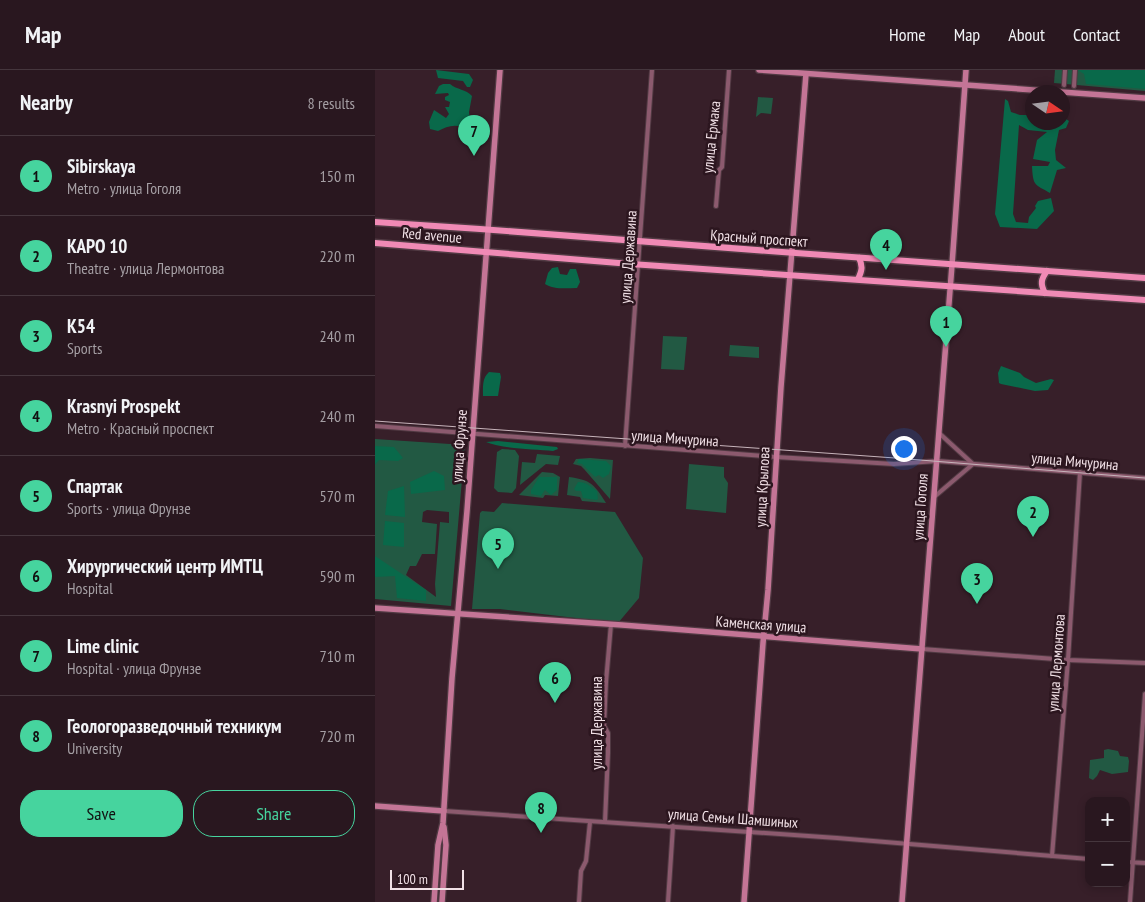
<!DOCTYPE html>
<meta charset="utf-8">
<style>
body{margin:0;font-family:"PT Sans Narrow",sans-serif;background:#35242c;color:#f1f3f6}
.controls{position:absolute;right:15px;bottom:15px;display:grid;overflow:hidden;border-radius:10px;box-shadow:0 2px 8px #0003}
.controls button{width:45px;height:45px;display:grid;place-items:center;padding:0;border:0;border-bottom:1px solid #45363d;background:#29171f;color:#f1f3f6;font:25px sans-serif}
.compass{position:absolute;left:650px;top:15px;width:45px;height:45px;border-radius:50%;background:#29171f;box-shadow:0 2px 8px #0003;rotate:103deg}
.scale{position:absolute;left:15px;bottom:12px;width:74px;box-sizing:border-box;padding-left:5px;border:2px solid #f1e0e6;border-top:0;font-size:14px;line-height:18px;white-space:nowrap;color:#f1e0e6;-webkit-text-stroke:4px #2c161f;paint-order:stroke}
.you{position:absolute;left:528px;top:378px;width:18px;height:18px;margin:-12px;border:4px solid #fff;border-radius:50%;background:#1a73e8;box-shadow:0 0 0 8px #1a73e833}
.badge{display:grid;place-items:center;width:32px;height:32px;border-radius:50%;background:#46d49e;color:#111;font-size:16px;font-weight:700}
.pin{position:absolute;translate:-50% -41px;filter:drop-shadow(0 1px 2px #0008)}
.pin::after{content:'';position:absolute;top:26px;width:18px;height:15px;background:inherit;clip-path:polygon(0 0,100% 0,50% 100%)}
.list{margin:0;padding:0;list-style:none}
h2{display:flex;justify-content:space-between;align-items:center;height:65px;margin:0;padding:0 20px;font-size:21px}
h2 small{font-size:16px;font-weight:400;color:#a59fa4}
.list li{display:grid;grid-template-columns:32px 1fr auto;gap:15px;align-items:center;box-sizing:border-box;height:80px;padding:0 20px;border-top:1px solid #45363d}
.list b{display:block;font-size:19px;white-space:nowrap}
.list p{margin:0;font-size:16px;white-space:nowrap;color:#a59fa4}
.list em{font-size:16px;font-style:normal;color:#a59fa4}
.actions{display:flex;gap:10px;padding:15px 20px}
.actions a{flex:1;padding:11px 0;border:1px solid #46d49e;border-radius:20px;text-align:center;font-size:18px;color:#46d49e}
.actions .main{background:#46d49e;color:#111}
.map{position:relative;flex:none;width:770px;height:832px;overflow:hidden}
header{display:flex;align-items:center;gap:30px;box-sizing:border-box;height:70px;padding:0 25px;background:#29171f;border-bottom:1px solid #45363d}
header strong{font-size:24px}
nav{display:flex;gap:28px;margin-inline-start:auto;font-size:18px}
main{display:flex}
aside{flex:1;background:#29171f}
.map>svg:first-child{display:block}
.green{fill:#225943;fill-rule:evenodd}
.forest{fill:#09694a}
.lines{fill:none;stroke-linecap:round;stroke-linejoin:round}
.street-casing{stroke:#513a43;stroke-width:6}
.secondary-casing{stroke:#513a43;stroke-width:8}
.primary-casing{stroke:#513a43;stroke-width:9}
.street{stroke:#8c5a6e;stroke-width:4}
.secondary{stroke:#c47596;stroke-width:5.5}
.primary{stroke:#f08ab5;stroke-width:6}
.tram{stroke:#c7b4bb;stroke-width:1}
.labels{text-anchor:middle;dominant-baseline:central;stroke-width:5;stroke-linejoin:round;paint-order:stroke}
.street-label{font-size:15px;fill:#f1e0e6;stroke:#2c161f}
</style>
<header>
<strong>Map</strong>
<nav><a>Home</a><a>Map</a><a>About</a><a>Contact</a></nav>
</header>
<main>
<aside>
<h2>Nearby<small>8 results</small></h2>
<ul class="list">
<li><span class="badge">1</span><div><b>Sibirskaya</b><p>Metro · улица Гоголя</p></div><em>150 m</em></li>
<li><span class="badge">2</span><div><b>КАРО 10</b><p>Theatre · улица Лермонтова</p></div><em>220 m</em></li>
<li><span class="badge">3</span><div><b>К54</b><p>Sports</p></div><em>240 m</em></li>
<li><span class="badge">4</span><div><b>Krasnyi Prospekt</b><p>Metro · Красный проспект</p></div><em>240 m</em></li>
<li><span class="badge">5</span><div><b>Спартак</b><p>Sports · улица Фрунзе</p></div><em>570 m</em></li>
<li><span class="badge">6</span><div><b>Хирургический центр ИМТЦ</b><p>Hospital</p></div><em>590 m</em></li>
<li><span class="badge">7</span><div><b>Lime clinic</b><p>Hospital · улица Фрунзе</p></div><em>710 m</em></li>
<li><span class="badge">8</span><div><b>Геологоразведочный техникум</b><p>University</p></div><em>720 m</em></li>
</ul>
<div class="actions"><a class="main">Save</a><a>Share</a></div>
</aside>
<div class="map">
<svg width="770" height="832" viewBox="0 0 770 832">
<rect width="100%" height="100%" fill="#371f29"/>
<g class="green">
<polygon points="680,0 770,0 770,21 679,13"/>
<polygon points="383,27 398,28 396,44 386,43 381,47"/>
<polygon points="288,266 312,267 309,300 286,299"/>
<polygon points="355,275 384,277 384,288 354,286"/>
<path d="M0 369 90 375 76 536 0 529ZM52 440 74 442V453L65 452 60 514 61 527 31 505 35 496H41L47 484H60L62 454 47 452 48 442Z"/>
<polygon points="127,379 140,380 144,386 141,418 137,423 123,422 119,418 122,382"/>
<polygon points="162,384 185,386 183,395 171,394 145,415 147,392 160,393"/>
<polygon points="215,388 238,390 235,429 209,399 206,396 198,394 201,389"/>
<polygon points="314,394 349,397 349,407 353,413 351,443 311,439"/>
<polygon points="167,402 178,403 185,407 183,426 170,425 168,428 144,425"/>
<path d="M194 407C216 410 219 414 231 433L207 431 205 427 192 425Z"/>
<polygon points="127,433 240,442 268,488 264,528 243,553 125,539 97,539 105,443 107,441 119,442"/>
<polygon points="733,679 743,681 745,686 753,687 754,691 753,702 737,704 725,700 722,706 718,710 714,708 715,690 729,688 729,680"/>
</g>
<g class="forest">
<polygon points="61,0 94,4 98,10 95,17 92,17 88,11 63,8"/>
<polygon points="703,0 770,0 770,19 711,14 709,4"/>
<path d="M68 14H75C82 20 91 19 97 26L94 42 95 50 93 62 95 70 100 73 97 74 88 69 86 62 87 57C78 54 71 57 63 61L55 59 54 52 59 40 71 48 74 44 70 37H74L75 32 70 30V27L74 25 73 23 60 24 64 16Z"/>
<path d="M630 29 633 31 636 42 645 45H657L658 52H688V47L694 51 691 58 684 60 680 80 681 90 691 98 682 100 675 123C660 114 658 117 657 96H673L675 92 658 89 662 70 672 62 653 60 644 55 638 144 641 152 653 153 654 147 661 138 660 136 663 131 676 128 679 141 662 159 625 157 620 144Z"/>
<path d="M183 197 185 204 192 205 195 199H201L205 212 202 218C191 218 180 220 170 214L173 203 177 198Z"/>
<polygon points="626,296 645,303 649,307 661,313 676,309 679,310 673,320 660,321 626,314 624,313 623,303"/>
<path d="M114 302 125 303 126 307 123 326H108C108 317 107 308 114 302Z"/>
<path d="M123 371 182 377 183 379 178 381C159 379 127 379 111 372Z"/>
<polygon points="0,376 19,377 28,388 23,391 4,390 0,395"/>
<polygon points="204,389 231,391 236,396 234,404 228,408 224,405 220,407 207,394 202,393"/>
<polygon points="59,401 69,406 70,420 36,424 35,412"/>
<polygon points="164,407 182,407 182,420 176,425 170,420 166,426 156,424 156,420"/>
<path d="M203 412C212 412 216 417 222 421L223 429 221 430 208 428 206 421H201L199 419Z"/>
<polygon points="29,416 30,447 10,445 13,421"/>
<polygon points="10,451 29,453 29,477 8,475"/>
<polygon points="0,486 51,520 51,531 22,528 20,506 0,507"/>
</g>
<g class="lines">
<defs>
<g id="street">
<polyline points="689,15 690,0"/>
<polyline points="699,16 700,0"/>
<polyline points="341,136 344,100 347,97 354,0"/>
<polyline points="0,356 401,387 519,394 562,391 770,408"/>
<polyline points="250,376 277,0"/>
<polyline points="559,427 598,394 564,363"/>
<polyline points="547,579 693,590 770,593"/>
<polyline points="69,741 462,768 714,789"/>
<polyline points="230,752 233,683 233,663 229,656 231,612 236,554"/>
<polyline points="677,786 693,590 705,402"/>
<polyline points="751,792 770,793"/>
<polyline points="204,832 206,801 211,791 215,752"/>
<polyline points="293,832 298,756"/>
<polyline points="755,832 770,624"/>
</g>
<g id="secondary">
<polyline points="384,0 770,28"/>
<polyline points="0,538 247,555 547,579"/>
<polyline points="0,736 69,741"/>
<polyline points="59,832 63,775 68,753 77,608 92,441 125,0"/>
<polyline points="67,832 71,775 69,757"/>
<polyline points="369,832 388,573 393,520 406,317 431,4"/>
<polyline points="527,832 577,195 591,0"/>
</g>
<g id="primary">
<polyline points="0,152 105,159 407,182 770,208"/>
<polyline points="0,173 256,194 770,230"/>
<path d="M483 209C487 201 488 196 484 188"/>
<path d="M670 223C665 214 666 209 672 201"/>
</g>
</defs>
<use href="#street" class="street-casing"/>
<use href="#secondary" class="secondary-casing"/>
<use href="#primary" class="primary-casing"/>
<use href="#street" class="street"/>
<use href="#secondary" class="secondary"/>
<use href="#primary" class="primary"/>
<polyline class="tram" points="0,351 520,388 770,408"/>
</g>
<g class="labels">
<g class="street-label">
<text transform="translate(336 67) rotate(-84)">улица Ермака</text>
<text transform="translate(57 165) rotate(5)">Red avenue</text>
<text transform="translate(384 168) rotate(4)">Красный проспект</text>
<text transform="translate(253 187) rotate(-86)">улица Державина</text>
<text transform="translate(300 368) rotate(4)">улица Мичурина</text>
<text transform="translate(84 376) rotate(-86)">улица Фрунзе</text>
<text transform="translate(700 391) rotate(5)">улица Мичурина</text>
<text transform="translate(387 417) rotate(-87)">улица Крылова</text>
<text transform="translate(545 437) rotate(-86)">улица Гоголя</text>
<text transform="translate(386 554) rotate(4)">Каменская улица</text>
<text transform="translate(681 593) rotate(-86)">улица Лермонтова</text>
<text transform="translate(221 653) rotate(-90)">улица Державина</text>
<text transform="translate(358 748) rotate(4)">улица Семьи Шамшиных</text>
</g>
</g>
</svg>
<div class="controls">
<button>+</button>
<button>−</button>
</div>
<svg class="compass" viewBox="-18 -18 36 36"><path d="M0-13l5 13h-10z" fill="#e53935"/><path d="M0 13l5-13h-10z" fill="#a59fa4"/></svg>
<div class="scale">100 m</div>
<div class="you"></div>
<div class="pin badge" style="left:571px;top:277px">1</div>
<div class="pin badge" style="left:658px;top:467px">2</div>
<div class="pin badge" style="left:602px;top:534px">3</div>
<div class="pin badge" style="left:511px;top:200px">4</div>
<div class="pin badge" style="left:123px;top:499px">5</div>
<div class="pin badge" style="left:180px;top:633px">6</div>
<div class="pin badge" style="left:99px;top:86px">7</div>
<div class="pin badge" style="left:166px;top:763px">8</div>
</div>
</main>
